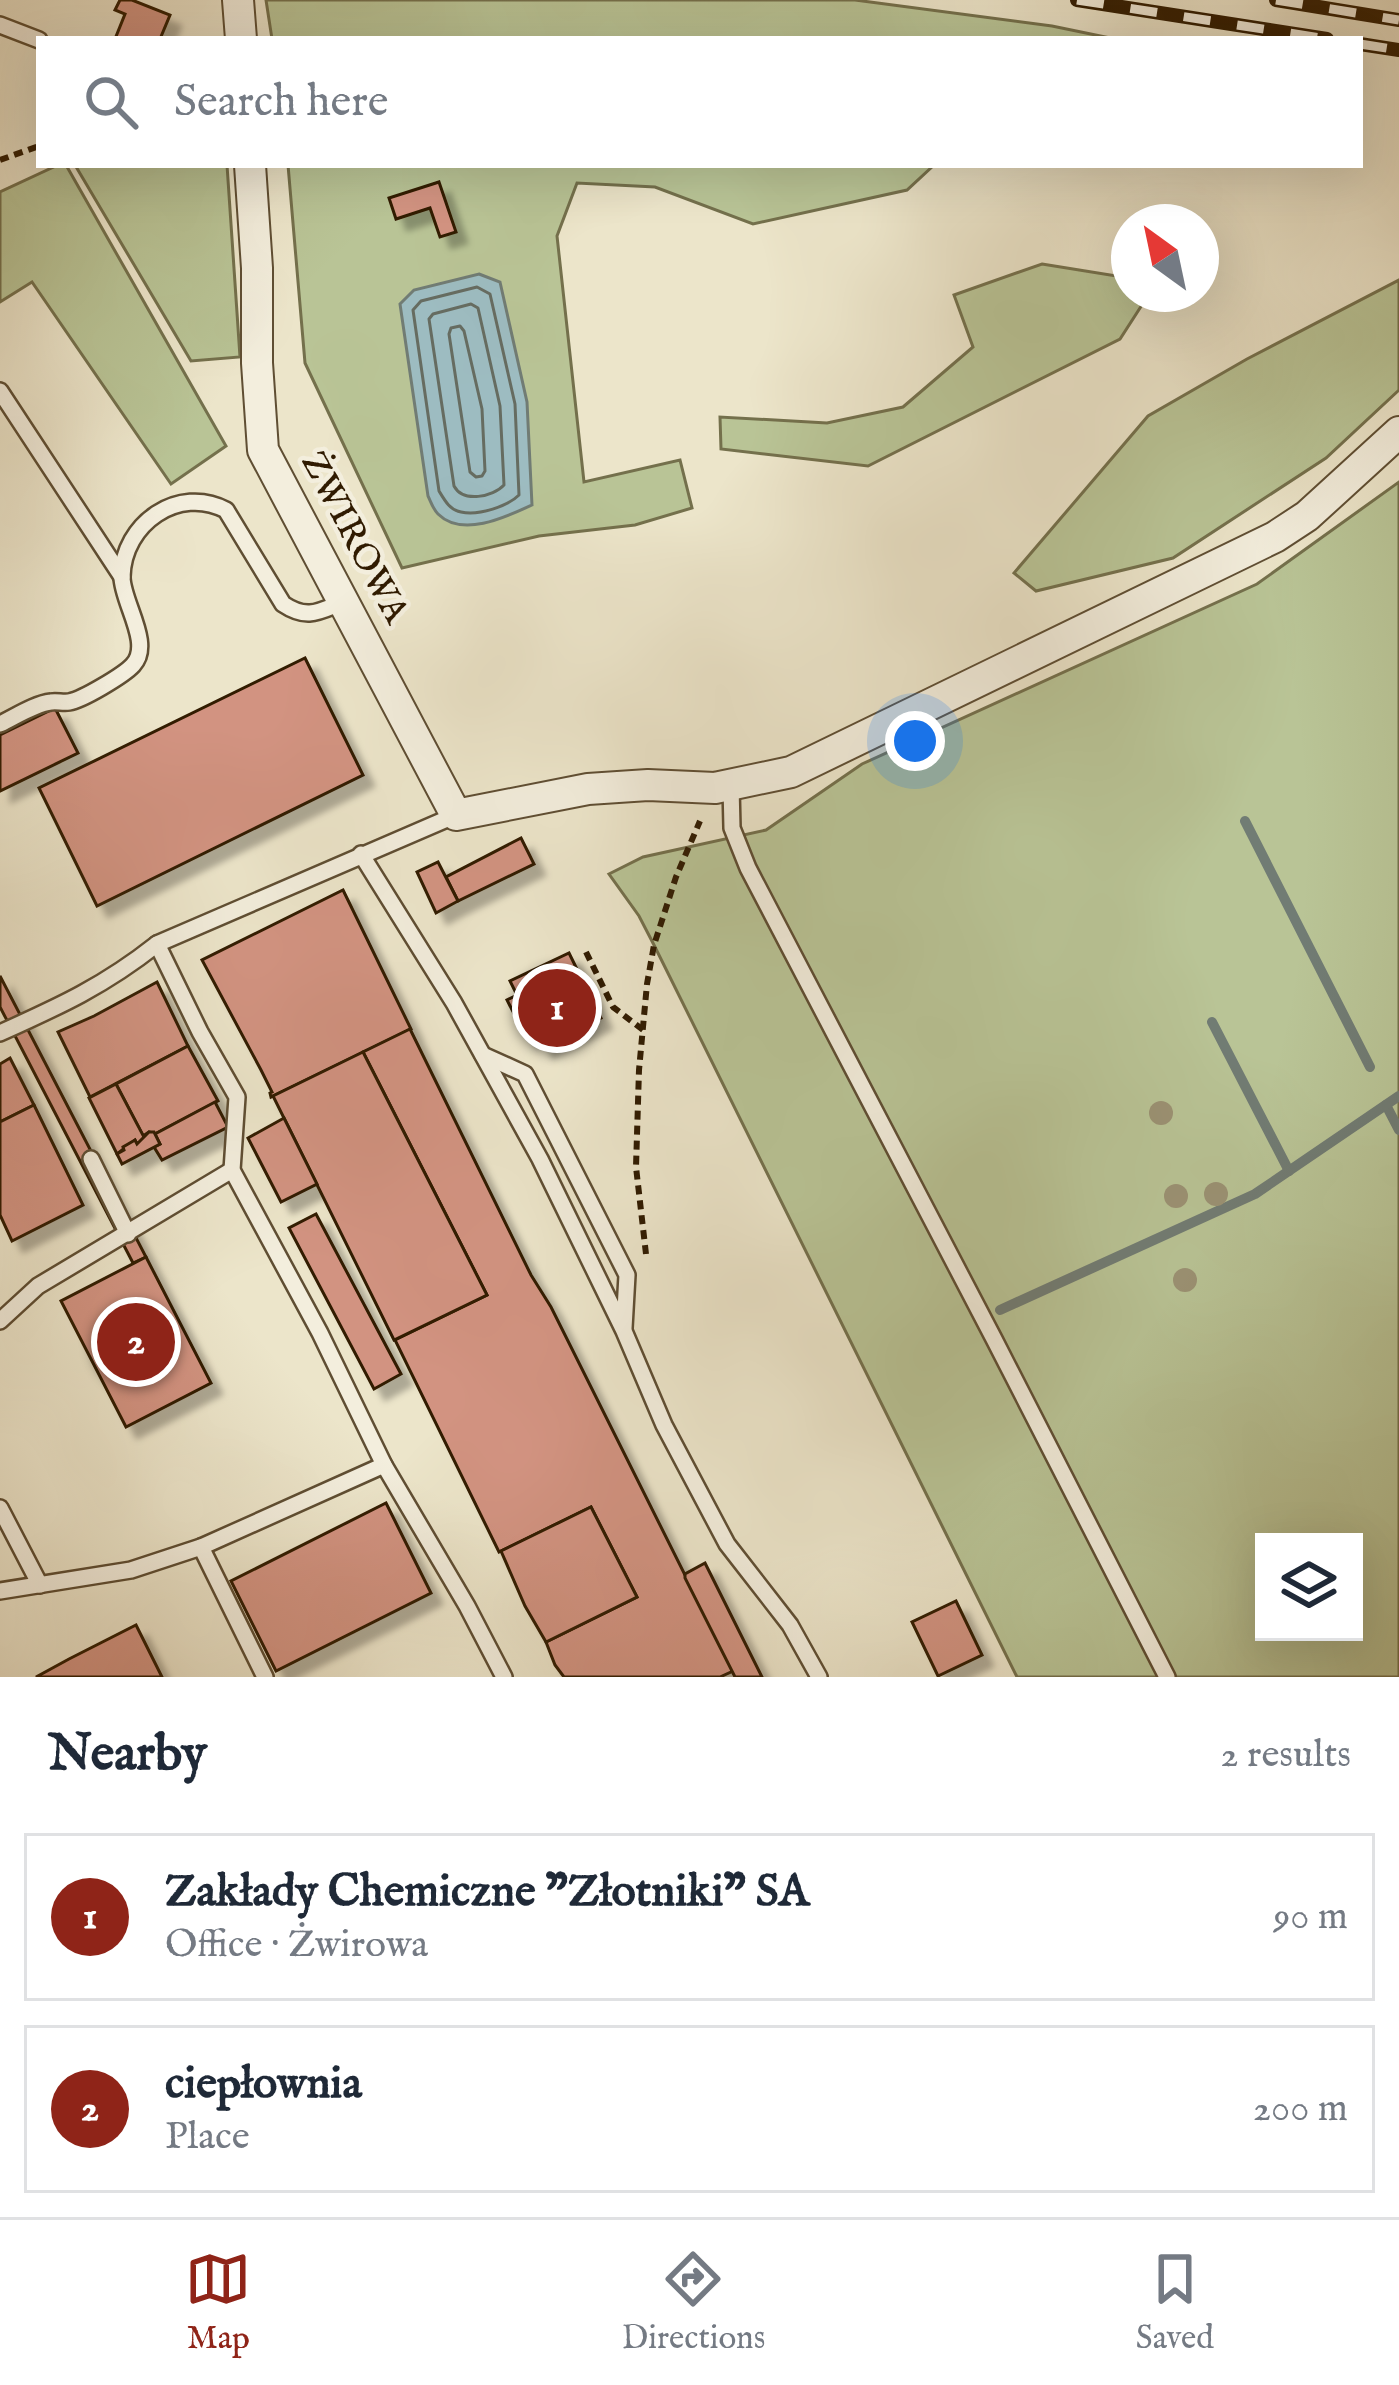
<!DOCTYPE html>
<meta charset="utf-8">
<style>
body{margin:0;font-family:"IM FELL English",serif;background:#f2f2f3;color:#1f2937}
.controls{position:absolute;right:36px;bottom:36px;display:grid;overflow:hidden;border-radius:0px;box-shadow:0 12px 48px #0002}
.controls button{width:108px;height:108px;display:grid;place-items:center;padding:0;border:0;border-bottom:3px solid #e0e1e3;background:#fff;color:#1f2937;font:60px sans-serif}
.compass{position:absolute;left:1111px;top:204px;width:108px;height:108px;border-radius:50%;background:#fff;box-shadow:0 12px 48px #0002;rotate:327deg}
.you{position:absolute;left:915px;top:741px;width:42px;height:42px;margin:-30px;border:9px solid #fff;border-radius:50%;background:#1a73e8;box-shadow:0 0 0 18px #1a73e833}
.badge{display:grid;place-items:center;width:78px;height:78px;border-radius:50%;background:#8f2418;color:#fff;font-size:39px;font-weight:700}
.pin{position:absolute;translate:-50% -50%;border:6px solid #fff;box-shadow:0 3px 12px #0006}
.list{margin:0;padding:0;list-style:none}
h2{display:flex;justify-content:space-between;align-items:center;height:156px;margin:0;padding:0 48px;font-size:51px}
h2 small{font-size:39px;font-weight:400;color:#747a83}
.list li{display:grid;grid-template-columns:78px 1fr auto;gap:36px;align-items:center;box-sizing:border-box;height:168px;margin:0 24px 24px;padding:0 24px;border:3px solid #e0e1e3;border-radius:0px}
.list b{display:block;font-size:45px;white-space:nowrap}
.list p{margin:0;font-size:39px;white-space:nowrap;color:#747a83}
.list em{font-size:39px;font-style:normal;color:#747a83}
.icon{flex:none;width:66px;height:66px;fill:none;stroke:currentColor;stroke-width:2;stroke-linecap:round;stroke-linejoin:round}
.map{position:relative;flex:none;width:1399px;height:1677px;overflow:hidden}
.search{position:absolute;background:#fff;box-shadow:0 12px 48px #0002;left:36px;right:36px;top:36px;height:132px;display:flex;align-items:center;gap:30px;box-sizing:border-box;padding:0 42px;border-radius:0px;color:#747a83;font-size:45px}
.sheet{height:540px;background:#fff}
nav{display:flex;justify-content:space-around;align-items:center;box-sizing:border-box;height:168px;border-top:3px solid #e0e1e3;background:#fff;font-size:33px;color:#747a83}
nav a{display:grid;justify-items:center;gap:6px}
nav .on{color:#8f2418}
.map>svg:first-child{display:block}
.green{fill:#b9c496;stroke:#74704c;stroke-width:3;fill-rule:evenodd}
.water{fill:#9dbcc1;stroke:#717c74;stroke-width:3}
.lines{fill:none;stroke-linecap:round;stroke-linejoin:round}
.shore{stroke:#666c61;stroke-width:3}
.stream{stroke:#717c74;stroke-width:10}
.building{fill:#d29381;stroke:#301b01;stroke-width:3;filter:url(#shadow)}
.service-casing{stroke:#5f4e33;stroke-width:20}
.minor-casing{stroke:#5f4e33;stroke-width:34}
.path{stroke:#301b01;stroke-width:6;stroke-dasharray:9 6;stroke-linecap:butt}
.service{stroke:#f3eedd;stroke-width:15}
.minor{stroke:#f3eedd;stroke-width:30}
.rail-casing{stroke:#301b01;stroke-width:14}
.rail{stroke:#f3eedd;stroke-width:9;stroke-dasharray:27;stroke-linecap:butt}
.tree{fill:#9b9274}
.labels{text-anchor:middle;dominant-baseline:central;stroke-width:9;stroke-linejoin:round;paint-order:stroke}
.street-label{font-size:36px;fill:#301b01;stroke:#f3eedd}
</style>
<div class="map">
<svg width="1399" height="1677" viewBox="0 0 1399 1677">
<defs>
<filter id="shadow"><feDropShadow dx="11" dy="11" stdDeviation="3" flood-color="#0004"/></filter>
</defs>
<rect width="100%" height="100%" fill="#ece5ca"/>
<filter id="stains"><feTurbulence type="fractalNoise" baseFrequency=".00167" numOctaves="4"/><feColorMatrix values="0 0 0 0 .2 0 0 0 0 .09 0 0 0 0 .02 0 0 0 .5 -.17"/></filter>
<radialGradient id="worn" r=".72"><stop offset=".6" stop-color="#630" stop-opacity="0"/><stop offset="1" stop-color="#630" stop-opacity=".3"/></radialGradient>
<g class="green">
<polygon points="266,0 855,0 1052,26 1115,39 272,39"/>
<polygon points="58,165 66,165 226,446 171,484 32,282 0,302 0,192"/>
<polygon points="75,165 227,165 240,357 191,361"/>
<polygon points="288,165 934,165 907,190 753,224 655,187 577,183 557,236 584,482 680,460 692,508 635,525 539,536 402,568 305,363"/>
<polygon points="1042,264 1129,278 1129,294 1149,294 1120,339 868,466 721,449 720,417 827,423 903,407 973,347 954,295"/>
<polygon points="1399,280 1399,390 1326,458 1173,558 1036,591 1014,573 1148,416 1247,359"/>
<path d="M1399 482V1677H1017L654 945 639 916 609 874 643 857 766 830 862 764 1257 584ZM1264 1542H1354V1632H1264Z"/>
</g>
<path class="water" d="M479 274 500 282 527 402 532 505C506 517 462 538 438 514 433 509 431 502 428 496L400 304 414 290Z"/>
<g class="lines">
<g class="shore">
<path d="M477 287 490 294 515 404 519 495C508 506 479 516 461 512 450 510 445 501 439 491L413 310 421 301Z"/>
<path d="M471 304 478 308 500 406 504 485C493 497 463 503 454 486L429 319 433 314Z"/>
<polygon points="460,326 464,331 482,409 485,471 482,476 476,477 470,472 449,334 451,328"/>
</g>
<g class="stream">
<polyline points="1245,821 1370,1067"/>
<polyline points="1212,1022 1289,1171"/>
<polyline points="1386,1105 1399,1130"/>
<polyline points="1000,1310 1255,1194 1399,1096"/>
</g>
</g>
<g class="building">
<polygon points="120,0 132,0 170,15 160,39 115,39 125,14 115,10"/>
<polygon points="439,182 456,232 440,237 430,208 396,219 389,198"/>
<polygon points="305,658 363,775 97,906 39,788"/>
<polygon points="55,708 78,753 0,791 0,735"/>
<polygon points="521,838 534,864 458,901 446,877"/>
<polygon points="438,862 458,901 436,913 417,872"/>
<polygon points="343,890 411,1029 271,1097 270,1093 272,1092 261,1070 202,960"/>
<polygon points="569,953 601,1018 542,1047 535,1032 526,1037 507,1000 517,995 510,981"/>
<polygon points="0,976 146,1257 133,1263 0,1007"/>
<polygon points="157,982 188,1046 90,1097 58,1032 94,1016"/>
<polygon points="410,1029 531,1275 551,1307 733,1671 720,1677 564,1677 555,1665 546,1642 637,1597 591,1507 499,1552 395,1340 487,1295 363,1052"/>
<polygon points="188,1046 218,1101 155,1134 149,1132 143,1136 116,1084"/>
<polygon points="363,1052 487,1295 394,1340 273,1096"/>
<polygon points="10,1058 34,1105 0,1122 0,1064"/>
<polygon points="116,1084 145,1139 137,1144 135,1140 117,1154 89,1098"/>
<polygon points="215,1102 228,1127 162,1160 154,1147 160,1144 155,1134"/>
<polygon points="34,1105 83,1205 12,1241 0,1215 0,1122"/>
<polygon points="284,1118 317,1184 281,1202 248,1138"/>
<polygon points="149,1132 154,1132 160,1144 122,1164 117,1154 124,1150 123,1147 135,1140 137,1144"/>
<polygon points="316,1214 401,1374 374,1389 289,1228"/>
<polygon points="146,1257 211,1383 126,1427 61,1301"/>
<polygon points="386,1503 431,1593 276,1671 231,1581"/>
<polygon points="591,1507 637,1597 546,1642 525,1606 501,1551"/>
<polygon points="705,1563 762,1677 735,1677 685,1578 685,1574"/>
<polygon points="956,1601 982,1655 938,1676 912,1622"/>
<polygon points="136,1625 162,1677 36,1677 69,1659"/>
</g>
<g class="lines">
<defs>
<g id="service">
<polyline points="0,25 39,40"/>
<polyline points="0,391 122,577"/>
<path d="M0 724C15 717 34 704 51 702 57 701 63 703 69 702 82 700 124 675 133 665 153 644 122 602 122 577 123 523 179 485 226 510L283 604C307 620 318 612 343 602"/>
<polyline points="731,786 732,828 748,868 994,1339 1167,1677"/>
<polyline points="456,815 157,944 200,1032 237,1097 232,1170 320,1333 384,1465 467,1606 504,1677"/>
<polyline points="361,854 454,1003 540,1159 624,1331 664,1425 727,1544 790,1625 819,1677"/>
<path d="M0 1033C60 1006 104 986 157 944"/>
<polyline points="483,1055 525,1074 627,1275 624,1328"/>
<polyline points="91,1159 128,1234"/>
<polyline points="0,1321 38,1286 232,1170"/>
<polyline points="0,1508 40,1585"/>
<polyline points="0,1591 131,1570 201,1547"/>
<polyline points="265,1677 201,1547 384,1465"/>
</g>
<g id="minor">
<polyline points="238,0 241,39"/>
<polyline points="250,165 257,268 257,363 263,450 456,815 588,789 648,785 715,788 791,772 1275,537 1307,516 1399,432"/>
</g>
</defs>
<use href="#service" class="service-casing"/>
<use href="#minor" class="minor-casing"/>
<g class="path">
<polyline points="0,160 39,146"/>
<polyline points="586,952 613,1007 643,1030"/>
<polyline points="646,1254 636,1167 639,1070 647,984 654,945 676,877 700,821"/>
</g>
<use href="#service" class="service"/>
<use href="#minor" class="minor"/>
<defs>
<g id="rail">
<polyline points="1077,0 1327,39"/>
<polyline points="1276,0 1399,20"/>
<polyline points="1360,44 1399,50"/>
</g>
</defs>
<use href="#rail" class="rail-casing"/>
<use href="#rail" class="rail"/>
</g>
<g class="tree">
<circle cx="1161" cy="1113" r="12"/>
<circle cx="1216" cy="1194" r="12"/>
<circle cx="1176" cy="1196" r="12"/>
<circle cx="1185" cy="1280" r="12"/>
</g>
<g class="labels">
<g class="street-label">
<text transform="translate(354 538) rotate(62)">ŻWIROWA</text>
</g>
</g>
<rect width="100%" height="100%" filter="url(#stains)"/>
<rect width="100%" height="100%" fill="url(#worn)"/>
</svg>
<div class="controls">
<button><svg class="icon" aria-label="layers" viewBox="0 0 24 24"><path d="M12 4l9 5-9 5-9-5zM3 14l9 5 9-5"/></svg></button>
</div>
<svg class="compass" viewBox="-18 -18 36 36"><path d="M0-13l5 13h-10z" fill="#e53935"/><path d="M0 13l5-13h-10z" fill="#747a83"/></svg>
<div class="you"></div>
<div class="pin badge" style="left:557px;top:1008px">1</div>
<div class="pin badge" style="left:136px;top:1342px">2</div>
<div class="search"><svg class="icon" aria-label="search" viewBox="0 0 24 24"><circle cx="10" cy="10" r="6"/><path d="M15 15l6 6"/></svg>Search here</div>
</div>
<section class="sheet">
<h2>Nearby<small>2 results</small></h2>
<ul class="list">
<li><span class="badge">1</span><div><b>Zakłady Chemiczne &quot;Złotniki&quot; SA</b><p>Office · Żwirowa</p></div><em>90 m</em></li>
<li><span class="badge">2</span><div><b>ciepłownia</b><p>Place</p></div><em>200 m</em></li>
</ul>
</section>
<nav>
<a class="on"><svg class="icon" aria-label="map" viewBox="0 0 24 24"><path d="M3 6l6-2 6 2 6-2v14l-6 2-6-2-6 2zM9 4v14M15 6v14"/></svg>Map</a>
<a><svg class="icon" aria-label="directions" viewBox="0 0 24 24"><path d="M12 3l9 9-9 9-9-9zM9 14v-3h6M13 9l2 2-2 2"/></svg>Directions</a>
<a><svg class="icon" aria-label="saved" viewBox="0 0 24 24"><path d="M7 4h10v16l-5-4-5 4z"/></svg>Saved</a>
</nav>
